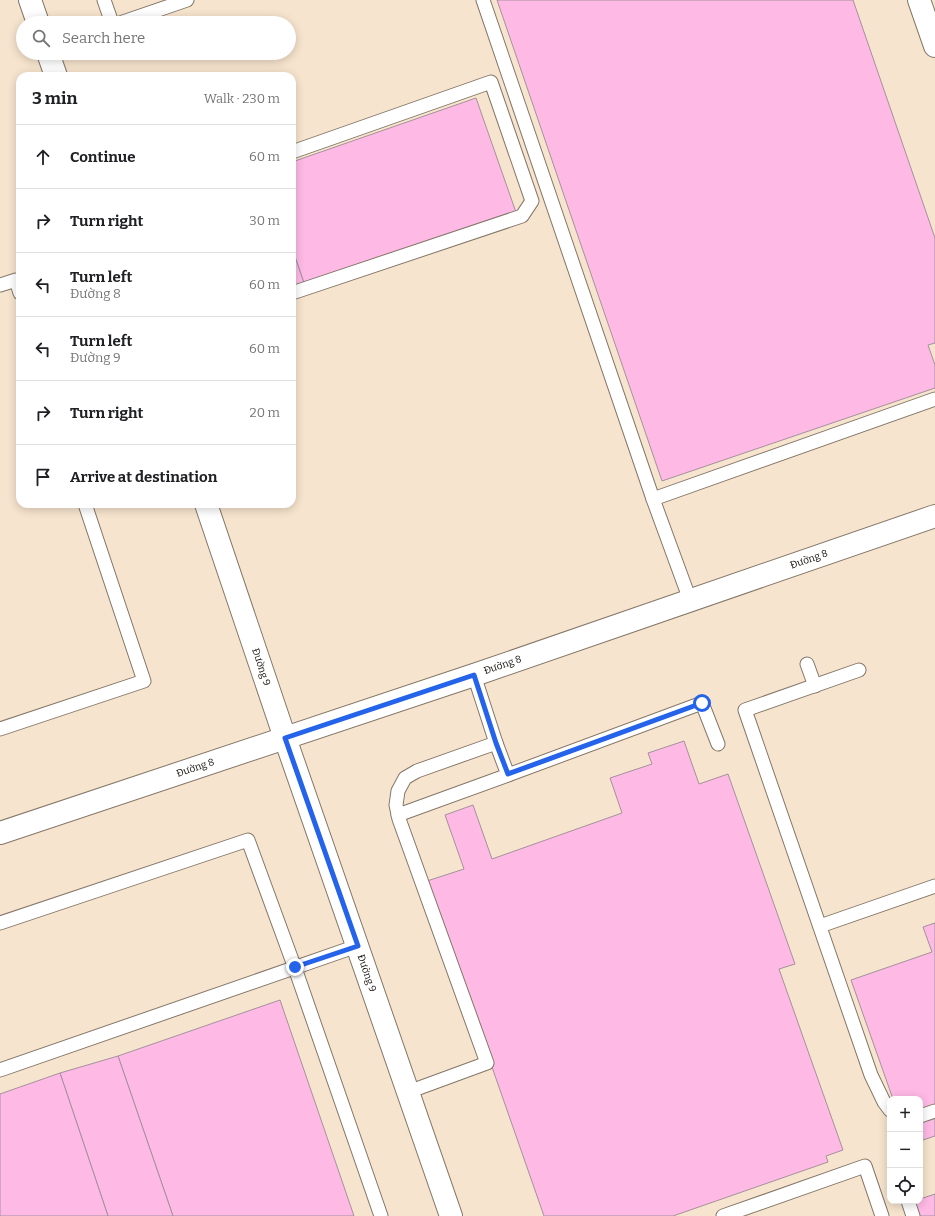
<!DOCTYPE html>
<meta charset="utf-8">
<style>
body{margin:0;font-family:Bitter,serif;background:#f2f2f2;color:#202124}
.controls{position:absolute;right:12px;bottom:12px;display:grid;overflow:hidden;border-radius:8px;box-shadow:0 2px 10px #0003}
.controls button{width:36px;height:36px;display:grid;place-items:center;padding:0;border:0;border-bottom:1px solid #e0e0e0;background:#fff;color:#202124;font:20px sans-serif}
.stop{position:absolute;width:12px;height:12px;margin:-9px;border:3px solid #2563eb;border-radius:50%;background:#fff}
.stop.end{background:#2563eb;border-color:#fff;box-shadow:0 1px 4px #0008}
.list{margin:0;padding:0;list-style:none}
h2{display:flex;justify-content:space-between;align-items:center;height:52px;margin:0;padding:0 16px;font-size:17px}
h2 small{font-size:13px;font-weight:400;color:#757577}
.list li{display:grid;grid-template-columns:26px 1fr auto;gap:12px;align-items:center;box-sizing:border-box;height:64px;padding:0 16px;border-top:1px solid #e0e0e0}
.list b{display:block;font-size:15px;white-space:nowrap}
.list p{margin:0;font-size:13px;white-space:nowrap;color:#757577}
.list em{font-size:13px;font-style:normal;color:#757577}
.icon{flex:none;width:22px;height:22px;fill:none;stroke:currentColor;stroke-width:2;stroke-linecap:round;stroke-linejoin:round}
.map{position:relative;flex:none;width:935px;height:1216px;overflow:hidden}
.search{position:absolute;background:#fff;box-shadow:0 2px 10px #0003;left:16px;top:16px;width:280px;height:44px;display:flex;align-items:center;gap:10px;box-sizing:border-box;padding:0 14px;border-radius:22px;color:#757577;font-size:15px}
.panel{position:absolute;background:#fff;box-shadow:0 2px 10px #0003;left:16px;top:72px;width:280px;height:436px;border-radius:12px}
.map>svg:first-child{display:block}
.built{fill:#f7e4ce;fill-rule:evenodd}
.building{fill:#feb9e5;stroke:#a3919c}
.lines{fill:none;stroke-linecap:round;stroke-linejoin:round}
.lane-casing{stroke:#837768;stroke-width:15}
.street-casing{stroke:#837768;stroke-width:24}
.secondary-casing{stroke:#837768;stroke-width:24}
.lane{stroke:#fff;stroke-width:13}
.street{stroke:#fff;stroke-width:22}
.secondary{stroke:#fff;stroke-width:22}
.route{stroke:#2563eb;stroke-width:5}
.labels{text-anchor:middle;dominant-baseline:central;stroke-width:3;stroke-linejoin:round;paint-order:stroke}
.street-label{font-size:10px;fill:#130f09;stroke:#fff1e0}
</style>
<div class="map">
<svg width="935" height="1216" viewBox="0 0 935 1216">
<rect width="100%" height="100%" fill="#fff1e0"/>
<path class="built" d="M0 0H935V1216H0ZM23 23H289V53H23ZM20 76H292V504H20ZM890 1099H920V1201H890Z"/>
<g class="building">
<polygon points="497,0 853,0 935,238 935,343 928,345 935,365 935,388 662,481"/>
<polygon points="476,98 518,218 307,292 292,248 292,162"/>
<polygon points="292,248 307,292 292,297"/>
<polygon points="684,741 699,784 728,774 795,964 779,969 843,1150 826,1156 828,1162 673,1216 544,1216 427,881 464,869 445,815 473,805 492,859 622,813 610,778 652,764 648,753"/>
<polygon points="935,923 935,1136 920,1141 920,1099 893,1099 851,980 932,952 923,927"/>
<polygon points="280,1000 354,1216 173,1216 118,1056"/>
<polygon points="118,1056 173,1216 108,1216 60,1073"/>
<polygon points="60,1073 108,1216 0,1216 0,1094"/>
<polygon points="935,1194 935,1216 909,1216 913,1201 920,1201 920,1199"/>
</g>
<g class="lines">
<defs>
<g id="lane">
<polyline points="104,0 112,23"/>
<polyline points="483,0 653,499 690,600"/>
<polyline points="120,23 187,0"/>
<polyline points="292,152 491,82 532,201 522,216 292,293"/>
<polyline points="0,285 16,280 20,293"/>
<polyline points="653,499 935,399"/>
<polyline points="807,664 815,686"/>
<polyline points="859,670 745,710 871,1075 884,1102 890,1110"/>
<polyline points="0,729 144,681 85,504"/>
<polyline points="496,743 508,775 702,703 718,744"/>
<polyline points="398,815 508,775"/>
<polyline points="0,923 248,840 296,971 381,1216"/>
<polyline points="820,926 935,886"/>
<polyline points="0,1070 357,946"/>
<polyline points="408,1092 487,1063 399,819 396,805 398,791 405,778 417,771 496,743 474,675"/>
<polyline points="920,1116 935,1111"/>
<polyline points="908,1201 913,1216"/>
<polyline points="723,1216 865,1166 882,1216"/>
</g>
<g id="street">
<polyline points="30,0 38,23"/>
<polyline points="919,0 935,46"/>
<polyline points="48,53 56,76"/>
<path id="s1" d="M206 504 285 738 451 1216"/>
</g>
<g id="secondary">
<path id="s2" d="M0 833 474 675 935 516"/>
</g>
</defs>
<use href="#lane" class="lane-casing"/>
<use href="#street" class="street-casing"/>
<use href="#secondary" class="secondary-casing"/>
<use href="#lane" class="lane"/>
<use href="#street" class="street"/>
<use href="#secondary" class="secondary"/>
</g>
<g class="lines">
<polyline class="route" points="295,967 358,946 285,738 474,675 496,743 508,774 702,703"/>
</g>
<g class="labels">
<g class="street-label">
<text stroke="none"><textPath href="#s2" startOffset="854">Đường 8</textPath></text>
<text stroke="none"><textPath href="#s2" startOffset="530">Đường 8</textPath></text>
<text stroke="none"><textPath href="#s1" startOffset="172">Đường 9</textPath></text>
<text stroke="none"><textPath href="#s2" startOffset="206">Đường 8</textPath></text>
<text stroke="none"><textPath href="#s1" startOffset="496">Đường 9</textPath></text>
</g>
</g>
</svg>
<div class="controls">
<button>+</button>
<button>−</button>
<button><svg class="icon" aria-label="locate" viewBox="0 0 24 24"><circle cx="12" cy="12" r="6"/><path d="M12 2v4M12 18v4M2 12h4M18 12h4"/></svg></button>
</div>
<div class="stop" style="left:702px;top:703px"></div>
<div class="stop end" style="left:295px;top:967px"></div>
<div class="search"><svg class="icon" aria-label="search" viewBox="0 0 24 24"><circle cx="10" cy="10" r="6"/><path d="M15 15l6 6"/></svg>Search here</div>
<section class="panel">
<h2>3 min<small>Walk · 230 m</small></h2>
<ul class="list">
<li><svg class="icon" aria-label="ahead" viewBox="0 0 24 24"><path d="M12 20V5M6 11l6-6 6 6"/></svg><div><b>Continue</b></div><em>60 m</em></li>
<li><svg class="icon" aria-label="right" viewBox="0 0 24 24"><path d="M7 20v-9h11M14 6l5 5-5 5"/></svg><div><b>Turn right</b></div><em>30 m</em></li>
<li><svg class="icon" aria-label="left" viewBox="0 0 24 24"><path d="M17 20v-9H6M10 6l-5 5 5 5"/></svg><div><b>Turn left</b><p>Đường 8</p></div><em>60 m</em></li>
<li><svg class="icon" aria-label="left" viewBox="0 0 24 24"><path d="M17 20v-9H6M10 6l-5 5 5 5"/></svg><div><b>Turn left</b><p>Đường 9</p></div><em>60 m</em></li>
<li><svg class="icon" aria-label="right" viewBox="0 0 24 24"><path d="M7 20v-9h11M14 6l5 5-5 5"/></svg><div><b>Turn right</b></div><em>20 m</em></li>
<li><svg class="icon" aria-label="arrive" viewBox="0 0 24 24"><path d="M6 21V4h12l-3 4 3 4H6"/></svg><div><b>Arrive at destination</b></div></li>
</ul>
</section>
</div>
